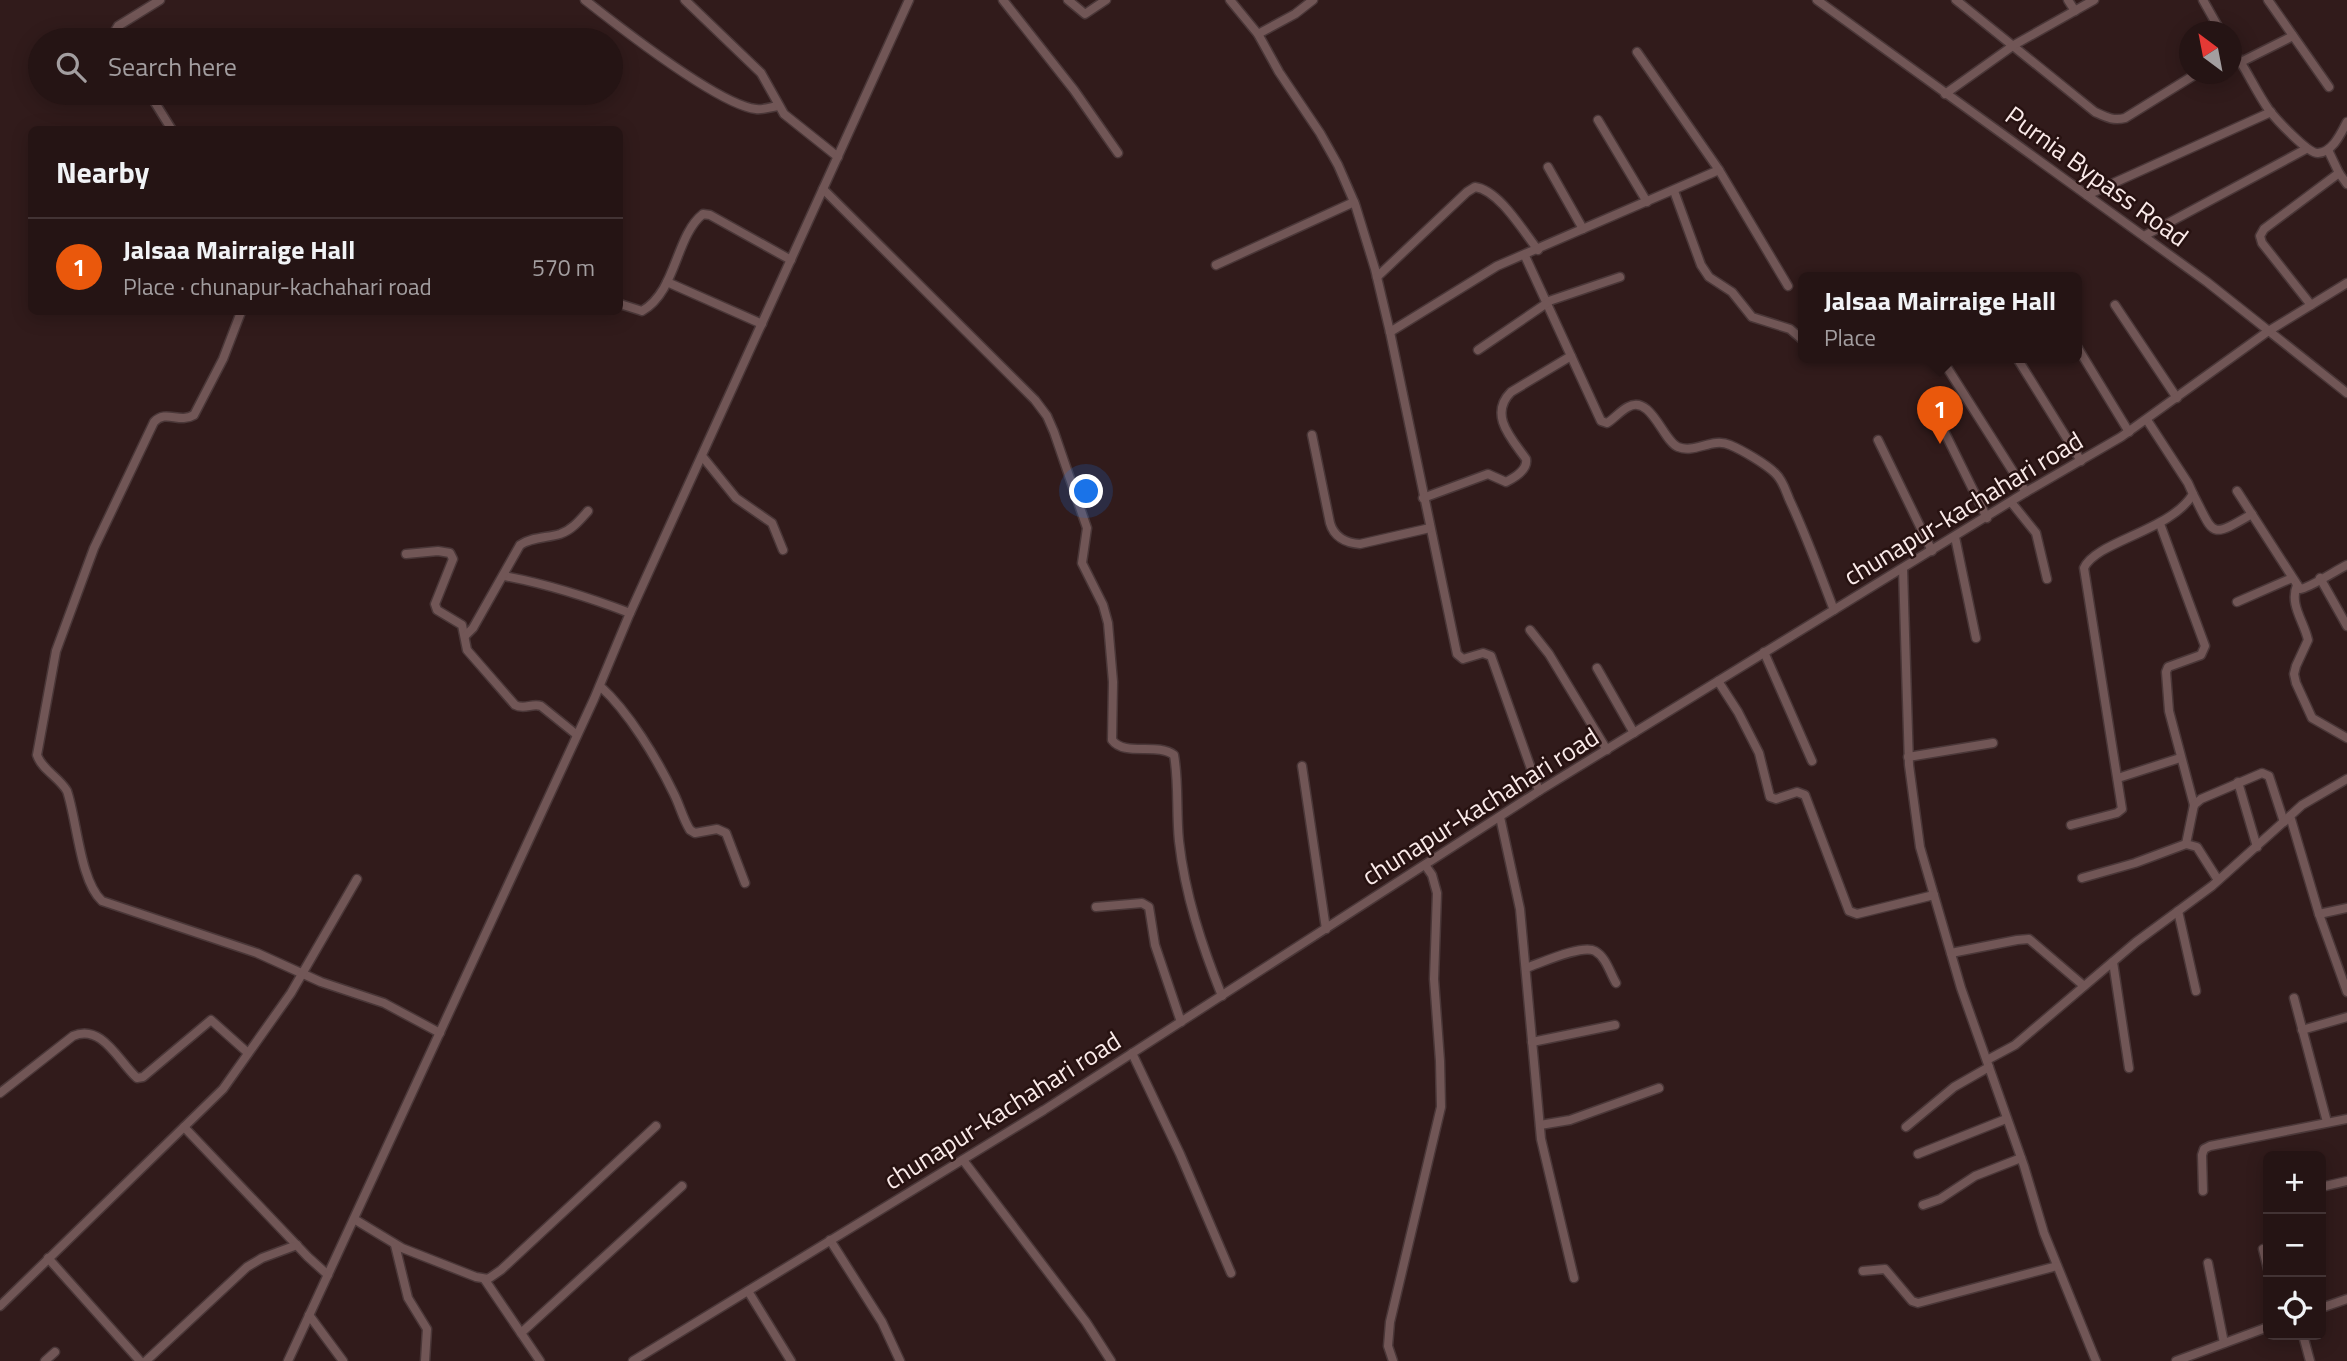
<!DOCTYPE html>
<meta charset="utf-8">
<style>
body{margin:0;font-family:"Titillium Web",sans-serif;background:#312122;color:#f1f3f6}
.controls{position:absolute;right:21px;bottom:21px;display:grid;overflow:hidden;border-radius:10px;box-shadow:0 4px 18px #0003}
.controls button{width:63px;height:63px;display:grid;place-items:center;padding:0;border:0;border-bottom:2px solid #423334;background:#251414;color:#f1f3f6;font:35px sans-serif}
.compass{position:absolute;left:2179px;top:21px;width:63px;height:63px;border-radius:50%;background:#251414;box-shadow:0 4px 18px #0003;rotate:328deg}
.you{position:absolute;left:1087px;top:492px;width:24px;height:24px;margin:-18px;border:5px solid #fff;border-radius:50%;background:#1a73e8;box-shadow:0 0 0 10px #1a73e833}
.badge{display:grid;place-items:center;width:46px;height:46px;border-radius:50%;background:#ea580c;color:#fff;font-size:23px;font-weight:700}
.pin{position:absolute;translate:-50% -58px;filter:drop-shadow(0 2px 4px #0008)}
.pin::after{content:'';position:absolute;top:37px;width:24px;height:21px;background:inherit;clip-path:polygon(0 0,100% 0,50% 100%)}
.popup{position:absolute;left:1798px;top:272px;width:284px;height:91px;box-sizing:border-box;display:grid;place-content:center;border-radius:10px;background:#251414;filter:drop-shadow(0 2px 5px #0005);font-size:23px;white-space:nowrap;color:#a39ea0}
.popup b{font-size:26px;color:#f1f3f6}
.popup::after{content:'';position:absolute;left:50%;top:100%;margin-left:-14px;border:14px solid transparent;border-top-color:#251414}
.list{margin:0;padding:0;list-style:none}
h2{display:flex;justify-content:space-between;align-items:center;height:91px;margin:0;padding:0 28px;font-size:30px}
h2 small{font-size:23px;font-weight:400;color:#a39ea0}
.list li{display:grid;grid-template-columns:46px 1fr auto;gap:21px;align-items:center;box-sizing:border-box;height:98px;padding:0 28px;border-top:2px solid #423334}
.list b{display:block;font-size:26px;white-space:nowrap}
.list p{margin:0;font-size:23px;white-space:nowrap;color:#a39ea0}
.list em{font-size:23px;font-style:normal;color:#a39ea0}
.icon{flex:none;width:38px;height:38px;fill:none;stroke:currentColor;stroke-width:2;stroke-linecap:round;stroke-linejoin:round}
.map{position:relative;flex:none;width:2347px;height:1361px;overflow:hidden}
.search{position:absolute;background:#251414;box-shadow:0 4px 18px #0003;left:28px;top:28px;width:595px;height:77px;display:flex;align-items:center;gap:18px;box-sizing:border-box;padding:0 24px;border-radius:38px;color:#a39ea0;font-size:26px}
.panel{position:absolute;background:#251414;box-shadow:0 4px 18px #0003;left:28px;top:126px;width:595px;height:189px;border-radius:10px}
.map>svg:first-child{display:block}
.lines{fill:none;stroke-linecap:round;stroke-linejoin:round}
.street-casing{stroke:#4a3738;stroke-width:11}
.street{stroke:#715656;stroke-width:8}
.labels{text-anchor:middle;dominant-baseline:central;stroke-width:5;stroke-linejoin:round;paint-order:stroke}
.street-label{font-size:26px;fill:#faeae9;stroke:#271211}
</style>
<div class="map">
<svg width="2347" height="1361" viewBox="0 0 2347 1361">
<rect width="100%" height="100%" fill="#311b1b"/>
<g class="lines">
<defs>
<g id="street">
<path d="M585 0C618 26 719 105 756 109 763 110 771 107 778 106"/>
<polyline points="685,0 761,73 784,114 838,157"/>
<polyline points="1003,0 1074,90 1118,153"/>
<polyline points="1068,0 1085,14 1106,0"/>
<polyline points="1230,0 1258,34 1279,72 1320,133 1338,165 1355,204 1375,269 1390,332 1457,654 1463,659 1483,653 1491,656 1539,791"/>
<polyline points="1817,0 2207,282 2347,393"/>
<path d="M1956 0 2095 112C2106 117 2113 121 2125 118L2196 74"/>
<polyline points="2068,0 2075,11"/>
<polyline points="2203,0 2221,32"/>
<polyline points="2268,0 2329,87"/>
<polyline points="1258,34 1295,14 1313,0"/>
<polyline points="115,40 115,31 118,26 160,0"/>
<path d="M2232 49C2246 68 2255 90 2269 110 2276 119 2308 154 2318 153 2333 152 2341 133 2347 122"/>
<polyline points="1637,52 1719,170 1788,286"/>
<polyline points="2241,62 2293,36"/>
<polyline points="149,93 172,130"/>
<polyline points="1945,94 2014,45 2094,0"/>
<polyline points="1598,120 1647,202"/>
<polyline points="2328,150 2339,173 2347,184"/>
<polyline points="1548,167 1583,229"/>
<path d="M823 189 1035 400 1047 416 1054 432 1087 528 1082 563 1103 605 1108 623 1113 682 1112 740C1125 757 1157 742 1174 755 1179 783 1176 812 1179 841 1185 895 1202 946 1222 996"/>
<polyline points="1674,191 1701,265 1709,277 1732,292 1752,317 1790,329 1804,341"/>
<polyline points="2087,195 2271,112"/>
<polyline points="2144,236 2306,149"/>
<path d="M1525 256 1601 421 1607 423C1614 419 1620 411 1628 407 1651 394 1663 441 1678 447 1695 454 1712 437 1730 445 1742 450 1766 464 1775 473 1783 480 1786 492 1790 501 1807 537 1820 574 1834 610"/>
<polyline points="1216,265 1354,202"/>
<path d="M1377 277 1467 192 1475 187C1499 190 1523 231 1538 250"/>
<polyline points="667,282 762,324"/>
<polyline points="1546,302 1620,277"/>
<path d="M620 304 642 311C677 291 675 236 703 214L710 215 791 260"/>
<polyline points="2115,305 2177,398"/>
<polyline points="2311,305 2262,243 2260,236 2264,229 2339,173"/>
<path d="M241 312 223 359 194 415C179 424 166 409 154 422L94 548 56 651 37 755C42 770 59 777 67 791 77 820 80 881 102 901L257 953 321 982 384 1003 440 1033"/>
<polyline points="1390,332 1497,266 1719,170"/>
<polyline points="2076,345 2129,432"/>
<polyline points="1478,350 1547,303"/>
<polyline points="1941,358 2026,492"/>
<polyline points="2017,358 2081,461"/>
<polyline points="1944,431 1987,518"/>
<path d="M1312 435 1330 523C1334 537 1346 543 1360 544L1430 528"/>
<polyline points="1878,440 1932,551"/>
<polyline points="702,456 736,498 772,523 783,550"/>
<path d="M2237 491 2300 589C2310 588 2336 570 2347 565"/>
<path d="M2193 494C2215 536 2209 539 2252 514"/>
<path d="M1423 498 1488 474 1506 482C1514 478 1528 470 1526 459 1512 439 1488 415 1511 392L1571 356"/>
<polyline points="2011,502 2036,533 2047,579"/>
<polyline points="2160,524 2205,646 2201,655 2168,667 2166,672 2169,711 2194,805"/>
<polyline points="1955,537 1976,638"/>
<path d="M406 554 438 551 450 553 453 559 435 604 437 610 462 625 467 650 515 705C524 710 532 703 541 706L577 735"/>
<polyline points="1903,569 1909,765 1920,847 1961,988 2024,1166 2044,1233 2096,1361"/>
<path d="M504 576C548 584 588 597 630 613"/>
<polyline points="2320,578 2347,626"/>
<path d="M2297 585C2289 605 2304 621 2308 640L2296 666 2294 674 2296 683 2312 718 2347 738"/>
<polyline points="2237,602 2292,578"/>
<polyline points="1530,630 1549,654 1607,750"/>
<path d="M465 636 473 628 520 545C531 537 547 538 560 534 572 530 580 520 588 511"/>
<polyline points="1764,652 1812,761"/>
<polyline points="1597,668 1634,733"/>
<polyline points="1718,681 1738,712 1759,753 1770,797 1776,799 1797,792 1805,795 1849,911 1857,914 1934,895"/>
<path d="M600 686C629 712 657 759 674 794 680 806 683 819 690 830L695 833 717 829 726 833 745 883"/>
<polyline points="1908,757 1993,743"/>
<polyline points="1302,766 1326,929"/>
<polyline points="2118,778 2180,758"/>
<polyline points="2347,779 2302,805 2290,816 2319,914 2347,992"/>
<polyline points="2238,782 2257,847"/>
<polyline points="1500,817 1520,909 1541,1139 1574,1278"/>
<path d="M2071 825 2117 813 2122 809 2084 568C2096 541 2171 531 2193 494L2188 483 2147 420"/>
<polyline points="2186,844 2194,805 2201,799 2262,773 2269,776 2284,822"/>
<polyline points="2082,878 2135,863 2186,844 2197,847 2218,880"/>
<polyline points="1096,907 1142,903 1149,907 1155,945 1181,1022"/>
<polyline points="2178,911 2196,991"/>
<polyline points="2319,914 2347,908"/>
<polyline points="1951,953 2017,940 2029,939 2084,986"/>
<polyline points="2113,962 2129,1068"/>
<path d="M1526 968C1541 963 1582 944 1595 951 1606 957 1610 973 1616 983"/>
<polyline points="2294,998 2327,1122"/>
<polyline points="2302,1030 2347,1017"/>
<polyline points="1532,1042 1615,1025"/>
<polyline points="1132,1053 1180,1154 1231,1273"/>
<polyline points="1987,1060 2015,1045 2136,942 2212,886 2290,816"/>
<path d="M0 1093 73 1036C102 1023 119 1062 137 1078L143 1077 211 1020 248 1053"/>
<polyline points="1540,1125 1570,1120 1659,1088"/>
<polyline points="184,1127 308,1257 328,1275"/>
<polyline points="1906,1127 1954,1087 1989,1067"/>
<polyline points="1918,1154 2006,1119"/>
<polyline points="963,1160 1086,1322 1111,1361"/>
<polyline points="2321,1187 2347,1181"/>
<polyline points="2203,1191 2202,1155 2204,1149 2210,1146 2347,1119"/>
<polyline points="1923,1205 1940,1199 1975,1176 2021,1158"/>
<polyline points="354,1219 402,1248 476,1277 488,1279 501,1270 656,1126"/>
<polyline points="830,1240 882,1322 900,1361"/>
<polyline points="395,1245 408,1298 427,1329 425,1361"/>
<polyline points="2263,1249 2268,1269"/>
<polyline points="48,1258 140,1361"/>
<polyline points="2208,1263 2224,1343"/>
<polyline points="1863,1271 1885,1269 1912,1301 1918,1303 2057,1266"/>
<polyline points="485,1280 540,1361"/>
<polyline points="748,1291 791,1361"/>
<polyline points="0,1306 223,1089 291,993 357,879"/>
<polyline points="2321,1308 2347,1299"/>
<polyline points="309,1315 343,1361"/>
<polyline points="521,1333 682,1186"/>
<polyline points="2303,1335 2310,1361"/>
<polyline points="45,1361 55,1352"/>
<polyline points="146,1361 247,1267 262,1258 297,1245"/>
<polyline points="288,1361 594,699 630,613 909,0"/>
<polyline points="633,1361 1044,1110 1539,791 2026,492 2121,437 2267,332 2347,283"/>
<polyline points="1393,1361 1388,1346 1390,1322 1441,1107 1440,1061 1434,979 1437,893 1432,875 1425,865"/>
<polyline points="2176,1361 2268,1327"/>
</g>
</defs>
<use href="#street" class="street-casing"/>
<use href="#street" class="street"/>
</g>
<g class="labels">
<g class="street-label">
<text transform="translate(2097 176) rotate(36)">Purnia Bypass Road</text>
<text transform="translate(1963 508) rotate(-31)">chunapur-kachahari road</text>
<text transform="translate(1480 806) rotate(-32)">chunapur-kachahari road</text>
<text transform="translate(1002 1110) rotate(-32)">chunapur-kachahari road</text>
</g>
</g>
</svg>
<div class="controls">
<button>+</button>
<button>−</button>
<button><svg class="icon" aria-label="locate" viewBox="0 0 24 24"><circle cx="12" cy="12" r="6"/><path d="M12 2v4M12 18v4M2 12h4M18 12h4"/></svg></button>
</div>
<svg class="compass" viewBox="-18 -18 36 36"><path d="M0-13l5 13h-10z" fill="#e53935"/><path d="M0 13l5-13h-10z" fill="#a39ea0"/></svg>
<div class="you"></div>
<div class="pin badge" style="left:1940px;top:444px">1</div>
<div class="popup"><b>Jalsaa Mairraige Hall</b>Place</div>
<div class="search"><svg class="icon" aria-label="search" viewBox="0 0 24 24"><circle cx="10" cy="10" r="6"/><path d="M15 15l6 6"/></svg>Search here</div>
<section class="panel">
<h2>Nearby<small></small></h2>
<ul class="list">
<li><span class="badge">1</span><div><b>Jalsaa Mairraige Hall</b><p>Place · chunapur-kachahari road</p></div><em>570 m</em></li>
</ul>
</section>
</div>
